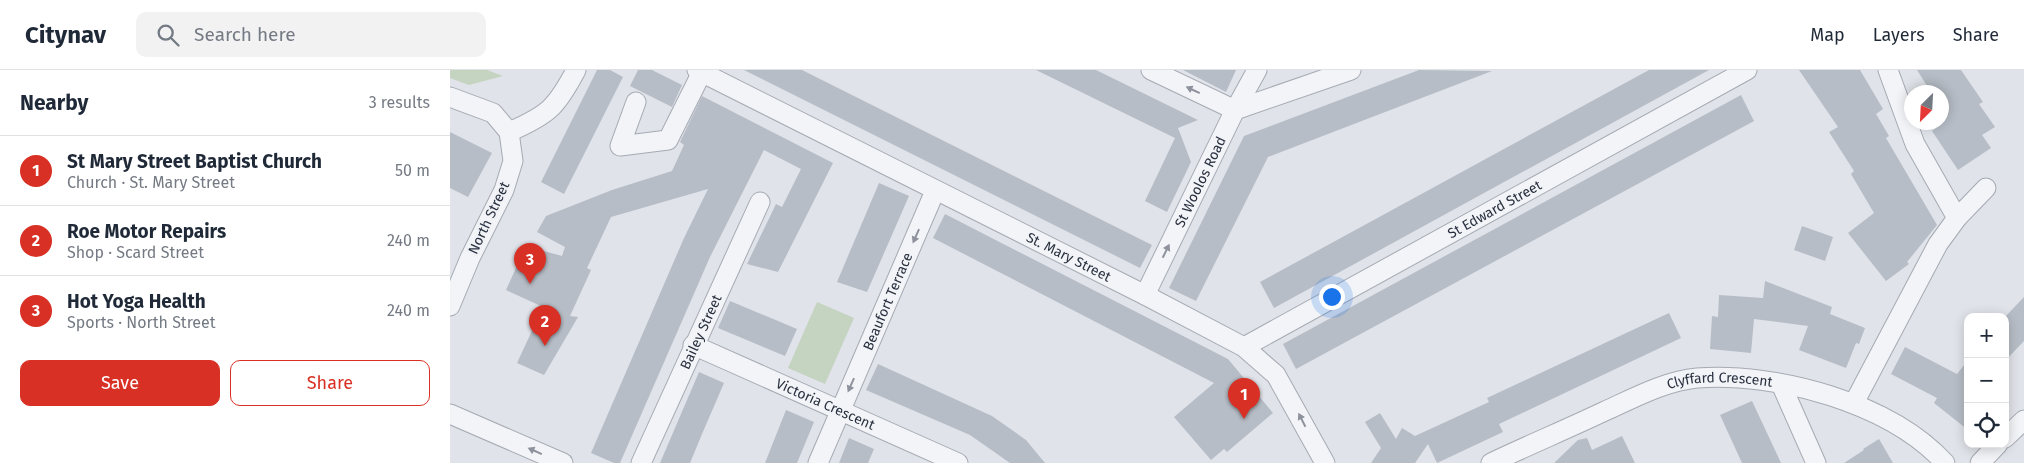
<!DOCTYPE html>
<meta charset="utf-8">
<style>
body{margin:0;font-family:"Fira Sans",sans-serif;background:#f2f2f3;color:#1f2937}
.controls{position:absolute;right:15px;bottom:15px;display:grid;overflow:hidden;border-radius:10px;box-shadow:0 2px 12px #0003}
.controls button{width:45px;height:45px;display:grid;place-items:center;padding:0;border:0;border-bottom:1px solid #e0e1e3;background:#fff;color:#1f2937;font:25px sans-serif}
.compass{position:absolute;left:1454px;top:15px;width:45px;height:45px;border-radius:50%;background:#fff;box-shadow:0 2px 12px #0003;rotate:204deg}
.you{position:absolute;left:881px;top:226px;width:18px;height:18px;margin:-12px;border:4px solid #fff;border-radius:50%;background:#1a73e8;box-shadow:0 0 0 8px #1a73e833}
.badge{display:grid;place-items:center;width:32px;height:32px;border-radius:50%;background:#d93025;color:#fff;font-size:16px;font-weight:700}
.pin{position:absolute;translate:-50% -41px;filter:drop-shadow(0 1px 2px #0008)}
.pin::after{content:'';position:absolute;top:26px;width:18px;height:15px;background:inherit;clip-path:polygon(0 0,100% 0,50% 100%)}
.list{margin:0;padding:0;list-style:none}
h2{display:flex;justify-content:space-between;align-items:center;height:65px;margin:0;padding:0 20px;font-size:21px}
h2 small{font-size:16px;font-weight:400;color:#747a83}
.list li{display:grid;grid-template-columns:32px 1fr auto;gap:15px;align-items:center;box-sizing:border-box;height:70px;padding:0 20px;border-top:1px solid #e0e1e3}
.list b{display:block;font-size:19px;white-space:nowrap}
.list p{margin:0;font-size:16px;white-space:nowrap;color:#747a83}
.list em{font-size:16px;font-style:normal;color:#747a83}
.actions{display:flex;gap:10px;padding:15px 20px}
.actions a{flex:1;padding:11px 0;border:1px solid #d93025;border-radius:10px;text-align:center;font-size:18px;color:#d93025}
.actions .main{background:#d93025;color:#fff}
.icon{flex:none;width:28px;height:28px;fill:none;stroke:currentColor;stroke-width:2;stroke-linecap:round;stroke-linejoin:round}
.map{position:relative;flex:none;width:1574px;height:393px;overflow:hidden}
header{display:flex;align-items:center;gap:30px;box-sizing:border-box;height:70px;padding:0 25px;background:#fff;border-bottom:1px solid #e0e1e3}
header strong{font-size:24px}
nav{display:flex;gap:28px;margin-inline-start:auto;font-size:18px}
.search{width:350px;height:45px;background:#f2f2f3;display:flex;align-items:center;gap:12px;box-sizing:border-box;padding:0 18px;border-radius:10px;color:#747a83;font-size:19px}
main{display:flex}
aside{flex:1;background:#fff}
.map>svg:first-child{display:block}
.green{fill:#c5d3c1}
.building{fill:#b7bdc6}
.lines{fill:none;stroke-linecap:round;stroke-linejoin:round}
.street-casing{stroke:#a5aab3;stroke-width:21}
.street{stroke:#f3f4f7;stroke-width:19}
.oneway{fill:#8e929c}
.labels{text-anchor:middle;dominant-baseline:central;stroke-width:4.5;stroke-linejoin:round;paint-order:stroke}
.street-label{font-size:14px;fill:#293140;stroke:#f0f2f6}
</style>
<header>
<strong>Citynav</strong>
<div class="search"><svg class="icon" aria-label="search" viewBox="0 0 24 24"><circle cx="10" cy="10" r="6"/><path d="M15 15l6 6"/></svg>Search here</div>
<nav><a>Map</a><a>Layers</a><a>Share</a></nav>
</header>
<main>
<aside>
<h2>Nearby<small>3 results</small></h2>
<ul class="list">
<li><span class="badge">1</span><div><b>St Mary Street Baptist Church</b><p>Church · St. Mary Street</p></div><em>50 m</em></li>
<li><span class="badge">2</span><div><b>Roe Motor Repairs</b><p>Shop · Scard Street</p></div><em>240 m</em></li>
<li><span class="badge">3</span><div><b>Hot Yoga Health</b><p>Sports · North Street</p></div><em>240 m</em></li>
</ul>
<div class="actions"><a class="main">Save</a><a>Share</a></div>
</aside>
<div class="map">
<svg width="1574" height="393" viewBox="0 0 1574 393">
<rect width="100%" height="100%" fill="#e0e3e9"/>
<g class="green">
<polygon points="0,0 37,0 53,6 19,15 0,8"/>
<polygon points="367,232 404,248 375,314 338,298"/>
</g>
<g class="building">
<polygon points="147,0 160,0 173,7 114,124 91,112"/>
<polygon points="188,0 202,0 232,15 222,37 180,16"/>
<polygon points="294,0 352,0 702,175 690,198"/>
<polygon points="586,0 646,0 748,50 728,58 741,92 717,142 695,131 725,68"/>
<polygon points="733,0 786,0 776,22"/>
<polygon points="969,0 1042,1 818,87 746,231 719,218 794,66"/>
<polygon points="1199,0 1259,0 824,238 810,212"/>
<polygon points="1349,0 1410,0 1433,39 1426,44 1439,66 1436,68 1487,155 1457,192 1459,194 1436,211 1398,163 1424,143 1401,104 1404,101 1379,62 1388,57"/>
<polygon points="1467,0 1511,0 1533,32 1529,34 1545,57 1532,65 1541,78 1508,100 1482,61 1492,54 1492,22 1481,22"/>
<polygon points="1291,25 1304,51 846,299 833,274"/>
<polygon points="252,26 383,93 328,202 297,194 326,134 332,137 351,99 314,80 260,187 170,393 164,393 141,383 234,168 258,119 161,147 137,198 141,200 120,246 128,247 94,305 67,293 93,237 56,220 76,176 112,186 115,177 87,162 96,146 162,120 222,101 234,75 230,72"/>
<polygon points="0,62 42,83 18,127 0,118"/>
<polygon points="429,113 459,126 417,222 387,212"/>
<polygon points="495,144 778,289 823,343 777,382 774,379 761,390 724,347 764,313 483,168"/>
<polygon points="1352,156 1383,167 1375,191 1344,180"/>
<polygon points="1315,211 1382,237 1380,244 1415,258 1409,274 1406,273 1396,298 1349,280 1358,256 1304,249 1301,283 1260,279 1262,246 1268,247 1269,225 1313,228"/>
<polygon points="1574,227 1574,271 1555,291 1555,247"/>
<polygon points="280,231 347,259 335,286 268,258"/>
<polygon points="1219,243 1231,268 1049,354 1053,362 987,393 978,374 965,393 921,393 931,378 915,352 930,343 946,369 952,358 965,366 1039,332 1037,328"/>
<polygon points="1455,277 1507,304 1518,290 1518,360 1484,333 1487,328 1441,304"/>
<polygon points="428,294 542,346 576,370 595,393 560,393 520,365 416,320"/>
<polygon points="249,302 274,313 252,364 240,393 210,393"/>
<polygon points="1302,331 1310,348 1331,393 1292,393 1270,345"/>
<polygon points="336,340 364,352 347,393 315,393"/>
<polygon points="1172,366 1185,393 1104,393 1128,370 1137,368 1142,380"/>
<polygon points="399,368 424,379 418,393 389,393"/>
<polygon points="1429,369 1443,393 1394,393 1414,380 1413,379"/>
</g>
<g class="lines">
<defs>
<g id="street">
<path id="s1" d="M247 0 695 225 794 277 826 305 875 393"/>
<polyline points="701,0 785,40 901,0"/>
<polyline points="0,27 43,43 59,62 63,91 54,120 20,188 0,236"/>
<polyline points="186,32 170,76 218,70 252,2"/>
<path d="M59 62C98 45 106 38 126 0"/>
<polyline points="1507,148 1536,118"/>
<path id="s2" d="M695 225 785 40 807 0"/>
<path id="s3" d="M243 275 508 393"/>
<path id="s4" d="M794 277 1297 0"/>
<polyline points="1331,314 1366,393"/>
<polyline points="1404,333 1488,174 1507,148 1465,74 1438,0"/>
<polyline points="0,344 113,393"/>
<polyline points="1555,368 1574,350"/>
<path id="s5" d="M191 393 310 132"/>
<path id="s6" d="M368 393 485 121"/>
<path id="s7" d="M1041 393C1079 375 1117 359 1155 341 1184 328 1215 311 1247 308 1327 302 1440 333 1495 393"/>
<polyline points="1530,393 1548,374"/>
</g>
</defs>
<use href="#street" class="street-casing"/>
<use href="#street" class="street"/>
</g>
<defs><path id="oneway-solid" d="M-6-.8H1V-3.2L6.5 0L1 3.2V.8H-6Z" transform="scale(1.25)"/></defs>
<g class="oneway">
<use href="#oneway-solid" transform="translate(743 20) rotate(-155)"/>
<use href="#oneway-solid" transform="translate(466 166) rotate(114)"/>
<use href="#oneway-solid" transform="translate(716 181) rotate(-64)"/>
<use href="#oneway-solid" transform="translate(401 315) rotate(114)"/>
<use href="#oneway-solid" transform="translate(852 350) rotate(-117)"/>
<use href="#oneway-solid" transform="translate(85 381) rotate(-156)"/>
</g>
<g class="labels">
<g class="street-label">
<text stroke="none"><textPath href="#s2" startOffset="126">St Woolos Road</textPath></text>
<text stroke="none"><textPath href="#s4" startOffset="286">St Edward Street</textPath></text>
<text transform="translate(39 148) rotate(-65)">North Street</text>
<text stroke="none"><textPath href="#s1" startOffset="416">St. Mary Street</textPath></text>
<text stroke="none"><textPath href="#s6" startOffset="176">Beaufort Terrace</textPath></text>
<text stroke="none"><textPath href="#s5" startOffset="144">Bailey Street</textPath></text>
<text stroke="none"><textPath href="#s7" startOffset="246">Clyffard Crescent</textPath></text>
<text stroke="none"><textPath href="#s3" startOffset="145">Victoria Crescent</textPath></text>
</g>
</g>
</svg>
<div class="controls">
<button>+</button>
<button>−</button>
<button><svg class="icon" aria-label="locate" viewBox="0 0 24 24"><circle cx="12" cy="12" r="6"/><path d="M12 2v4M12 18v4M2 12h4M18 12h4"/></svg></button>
</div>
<svg class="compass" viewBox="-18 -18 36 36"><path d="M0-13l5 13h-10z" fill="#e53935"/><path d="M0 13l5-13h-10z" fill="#747a83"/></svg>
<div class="you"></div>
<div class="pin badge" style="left:794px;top:349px">1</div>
<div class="pin badge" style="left:95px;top:276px">2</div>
<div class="pin badge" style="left:80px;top:214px">3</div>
</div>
</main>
